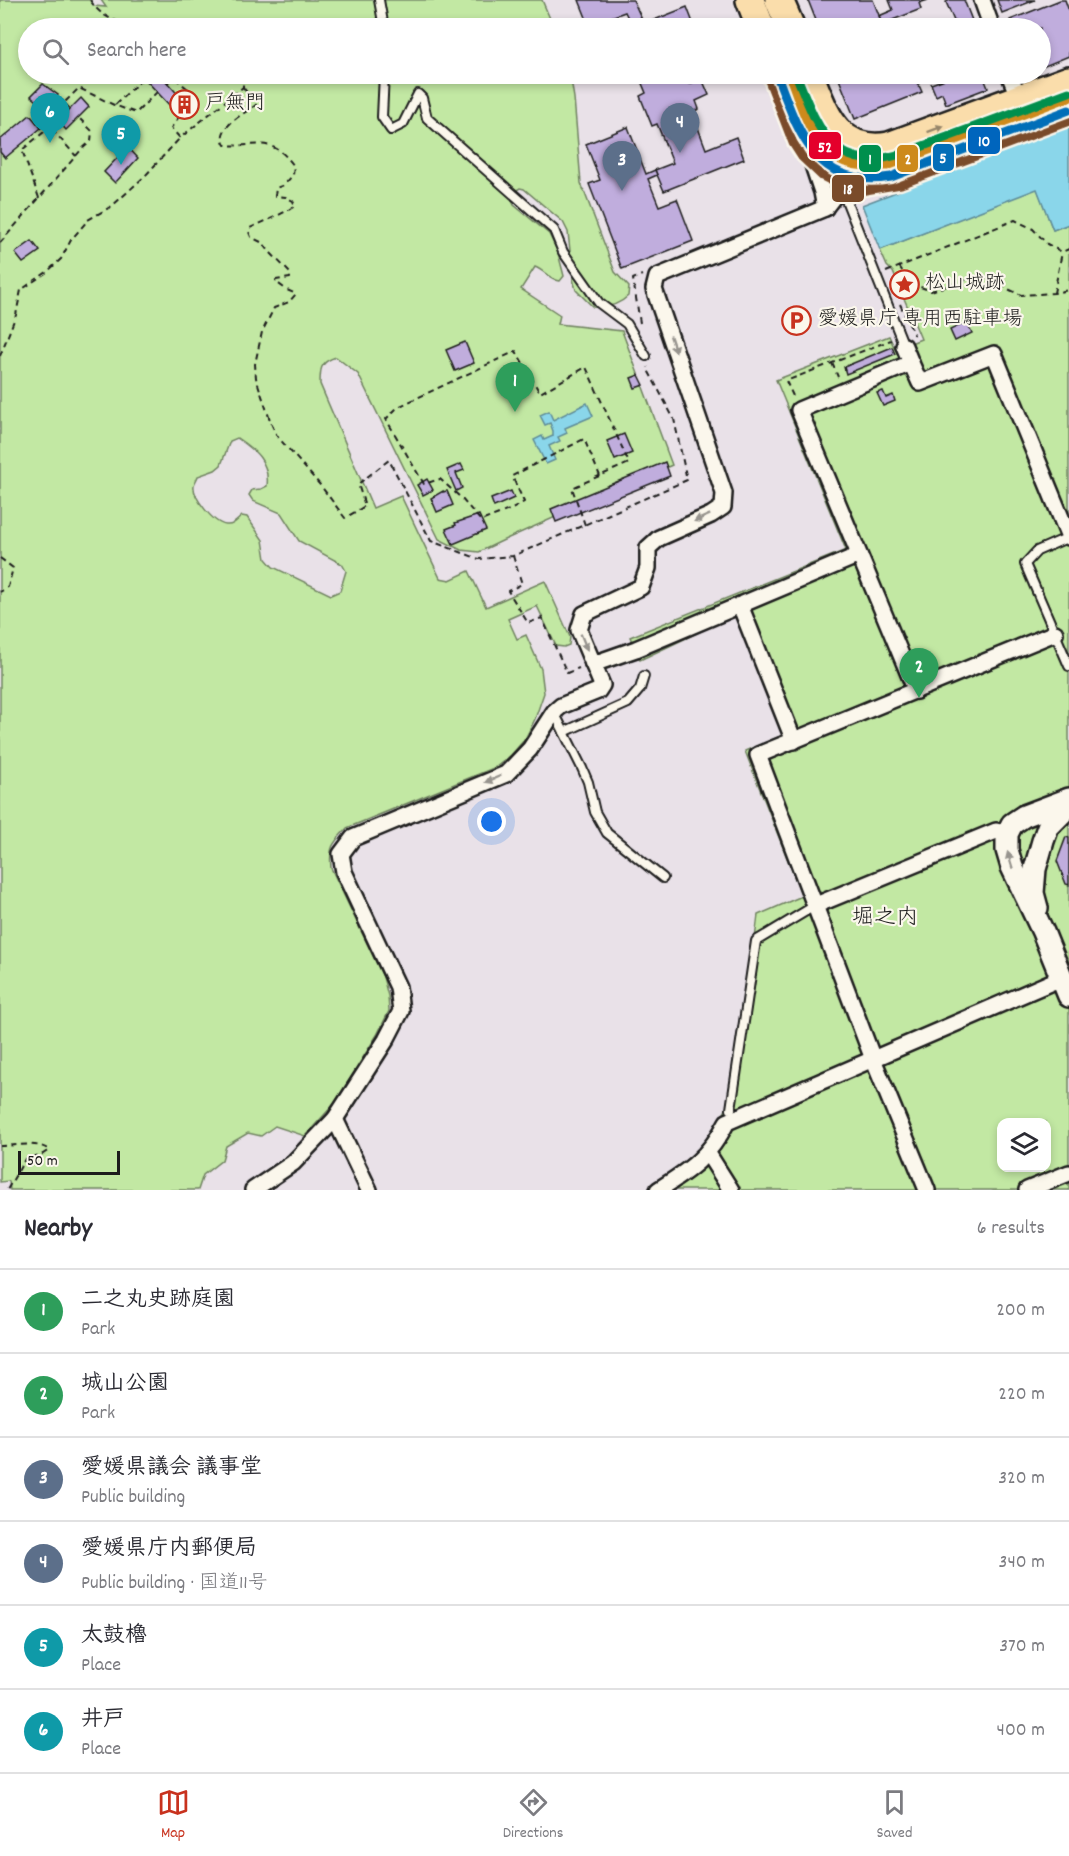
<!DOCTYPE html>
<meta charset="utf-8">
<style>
body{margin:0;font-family:Dekko,"Klee One",sans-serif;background:#f7f7f7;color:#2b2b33}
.controls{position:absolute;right:18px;bottom:18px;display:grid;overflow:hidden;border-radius:12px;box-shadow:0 3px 9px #0003}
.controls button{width:54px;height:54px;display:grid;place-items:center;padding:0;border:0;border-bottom:2px solid #e1e1e2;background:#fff;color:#2b2b33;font:30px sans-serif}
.scale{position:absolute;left:18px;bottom:15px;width:102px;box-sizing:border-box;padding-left:6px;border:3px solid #1c1c1c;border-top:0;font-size:16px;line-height:21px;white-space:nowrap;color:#1c1c1c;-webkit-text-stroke:4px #fbf7ec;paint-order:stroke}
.you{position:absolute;left:492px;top:822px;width:21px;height:21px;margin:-15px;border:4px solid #fff;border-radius:50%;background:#1a73e8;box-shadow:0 0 0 9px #1a73e833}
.badge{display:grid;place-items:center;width:39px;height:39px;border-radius:50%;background:#c8321e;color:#fff;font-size:20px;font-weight:700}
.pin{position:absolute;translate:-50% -50px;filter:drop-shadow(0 2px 3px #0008)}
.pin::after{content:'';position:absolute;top:32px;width:21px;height:18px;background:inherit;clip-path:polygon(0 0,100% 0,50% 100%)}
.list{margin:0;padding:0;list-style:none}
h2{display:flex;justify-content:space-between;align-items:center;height:78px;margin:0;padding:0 24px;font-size:26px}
h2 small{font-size:20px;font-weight:400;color:#7c7c81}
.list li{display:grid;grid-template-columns:39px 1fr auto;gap:18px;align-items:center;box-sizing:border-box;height:84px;padding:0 24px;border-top:2px solid #e1e1e2}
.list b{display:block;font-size:22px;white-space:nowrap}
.list p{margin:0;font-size:20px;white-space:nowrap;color:#7c7c81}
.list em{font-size:20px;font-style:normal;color:#7c7c81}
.icon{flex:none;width:33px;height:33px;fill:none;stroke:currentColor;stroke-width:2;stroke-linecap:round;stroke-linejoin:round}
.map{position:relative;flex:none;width:1069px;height:1190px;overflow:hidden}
.search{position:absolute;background:#fff;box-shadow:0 3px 9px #0003;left:18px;right:18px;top:18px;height:66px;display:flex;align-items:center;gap:15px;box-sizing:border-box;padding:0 21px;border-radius:33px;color:#7c7c81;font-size:22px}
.sheet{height:582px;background:#fff}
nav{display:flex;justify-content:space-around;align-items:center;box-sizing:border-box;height:84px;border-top:2px solid #e1e1e2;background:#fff;font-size:16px;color:#7c7c81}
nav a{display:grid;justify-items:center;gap:3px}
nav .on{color:#c8321e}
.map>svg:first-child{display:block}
.green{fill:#c2e8a3;stroke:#6f8260;stroke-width:1.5;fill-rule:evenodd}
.water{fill:#8ad6ea;stroke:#5e8c98;stroke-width:1.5}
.building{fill:#c0addd;stroke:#1c1c1c;stroke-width:1.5}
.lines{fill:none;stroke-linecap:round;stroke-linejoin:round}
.lane-casing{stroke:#1c1c1c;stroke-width:12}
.street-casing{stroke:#1c1c1c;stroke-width:20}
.secondary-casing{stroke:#1c1c1c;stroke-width:26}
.highway-casing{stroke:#1c1c1c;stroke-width:32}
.path{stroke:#1c1c1c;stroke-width:2;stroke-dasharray:6 4.5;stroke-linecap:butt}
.lane{stroke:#fbf7ec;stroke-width:8}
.street{stroke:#fbf7ec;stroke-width:15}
.secondary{stroke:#fbf7ec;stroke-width:21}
.highway{stroke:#faddab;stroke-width:27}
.bus-1-casing{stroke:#fbf7ec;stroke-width:14}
.bus-2-casing{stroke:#fbf7ec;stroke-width:14}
.bus-3-casing{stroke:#fbf7ec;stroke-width:14}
.bus-1{stroke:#0065bd;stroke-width:9}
.bus-2{stroke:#7a4b2a;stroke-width:9}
.bus-3{stroke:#e4002b;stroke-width:9}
.tram-1-casing{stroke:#fbf7ec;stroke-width:14}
.tram-2-casing{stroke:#fbf7ec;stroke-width:14}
.tram-3-casing{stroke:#fbf7ec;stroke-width:14}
.tram-1{stroke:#cd8a1b;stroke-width:9}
.tram-2{stroke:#036eb8;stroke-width:9}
.tram-3{stroke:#008f4d;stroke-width:9}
.oneway{fill:#96866b}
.oneway2{fill:#97948e}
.labels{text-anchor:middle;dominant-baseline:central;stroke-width:4.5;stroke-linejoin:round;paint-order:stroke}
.poi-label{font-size:20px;fill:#1c1c1c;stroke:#fbf7ec;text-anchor:start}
.quarter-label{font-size:22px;fill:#1c1c1c;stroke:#fbf7ec}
.line-badge{stroke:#fbf7ec;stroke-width:2}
.badge-label{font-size:16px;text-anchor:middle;font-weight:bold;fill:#fff}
</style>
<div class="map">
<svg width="1069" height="1190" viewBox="0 0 1069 1190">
<rect width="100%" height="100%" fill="#e9e1e8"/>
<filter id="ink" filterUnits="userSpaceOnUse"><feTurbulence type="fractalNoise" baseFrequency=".0167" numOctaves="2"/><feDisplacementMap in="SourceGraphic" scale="12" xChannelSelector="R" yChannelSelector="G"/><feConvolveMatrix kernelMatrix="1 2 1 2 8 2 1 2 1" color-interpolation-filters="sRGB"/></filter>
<g filter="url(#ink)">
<g class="green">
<path d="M0 0H91L94 6 106 7 101 0H542L554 28H28V74H570L574 98 581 183 615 272 629 287 628 296C619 305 606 308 593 307L576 290 573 279 568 232 563 222 524 189 520 188 515 191 511 198 514 205 549 234 558 253 564 276 560 281C549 279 545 271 535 267L521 289 560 315 558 324 622 331 672 465 504 540 479 552 461 550 439 539 358 374 336 357C320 362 320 369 320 384L373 508 401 496 440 578 450 580 469 571 486 607 545 581 570 637 569 645 564 647 556 646 537 606 508 619 517 639 526 635 541 669 544 693 535 719 525 739 511 755 496 767 347 828C332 844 329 847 331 868L383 977 388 996 389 1011 377 1035 335 1103 305 1136 275 1126 261 1136 248 1133 226 1146 222 1160 203 1175 198 1190H10L9 1181 0 1182ZM237 438C255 450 270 462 267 486L261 489 252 490 249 495 253 501 281 513 299 541 342 564 346 571 340 591 331 595 273 567 266 559 263 540 247 517 242 516C237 520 233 526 226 525 214 524 192 497 194 485 195 482 197 479 198 476L215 470 221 465 230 441Z"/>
<path d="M1037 188 1053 230 1069 224V1190H671L703 1167 698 1153 720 1121 736 1090 758 915 802 896 745 751 783 735 735 615 640 660 630 637 846 550 776 380 889 336 895 349 921 339 893 272 887 266 880 250ZM1002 1122H1046V1168H1002Z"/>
</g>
<g class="water">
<polygon points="1069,126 1069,224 1053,230 1037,189 880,250 862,205"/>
<polygon points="587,403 593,416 565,428 567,433 558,437 560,441 549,446 555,460 546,464 534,440 542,436 544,440 553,436 553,431 550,423 545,425 540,415 549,411 553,420"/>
</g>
<g class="building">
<polygon points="579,0 633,0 644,24 633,28 625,12 589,25"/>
<polygon points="808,0 873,0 884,28 819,28"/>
<polygon points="889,0 928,0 919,3 921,9 882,24 879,16 893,10"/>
<polygon points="950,0 964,0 975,28 957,28 946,2"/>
<polygon points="997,0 1035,0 1002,13"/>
<polygon points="1060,0 1065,0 1069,11 1069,56 1040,68 1040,28 1008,28 1006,25 1011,23 1010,20"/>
<polygon points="687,7 695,28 634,28 644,24"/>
<polygon points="151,74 166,74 168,76 165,80 182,99 172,108 145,79"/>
<polygon points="638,74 677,74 679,79 686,76 689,84 702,79 709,95 696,101 699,109 692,112 706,149 736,137 744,159 664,191 655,170 673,163 657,124 652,126 640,96 646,93"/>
<polygon points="837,74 914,74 922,92 855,119"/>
<polygon points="959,74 991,75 984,78 988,88 946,104 942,93 936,96 931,84"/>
<polygon points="43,84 58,95 48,110 31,96"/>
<polygon points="186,95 189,98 185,102 190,107 194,103 197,106 190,113 179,102"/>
<polygon points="81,98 89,107 66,130 58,121"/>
<polygon points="30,115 41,128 5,158 0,152 0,140"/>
<polygon points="628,127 646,174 655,170 657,175 648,179 659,206 677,199 693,241 622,269 589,184 600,180 586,144"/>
<polygon points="122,141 138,158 115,183 104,172 120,155 114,148"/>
<polygon points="32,241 40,251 23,263 15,253"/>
<polygon points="967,322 972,333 955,341 950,330"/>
<polygon points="465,342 474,363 455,371 446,350"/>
<polygon points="892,347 895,354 846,374 844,367"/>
<polygon points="639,375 644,385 635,388 631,378"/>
<polygon points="883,391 886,398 893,395 895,401 883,406 877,393"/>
<polygon points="624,434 632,453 615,460 607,441"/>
<polygon points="665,462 670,476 556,522 551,509"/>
<polygon points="461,464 464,470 456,473 462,488 456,491 447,470"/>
<polygon points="427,479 433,490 423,495 417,485"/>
<polygon points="443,491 443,492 447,491 453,505 437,512 431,498"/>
<polygon points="511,491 514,498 494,507 491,499"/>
<polygon points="479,515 486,530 453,544 446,529 456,525 455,523"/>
<polygon points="1066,837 1069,838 1069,885 1066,884 1057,861"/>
</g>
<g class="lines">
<defs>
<g id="lane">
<polyline points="379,0 384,28"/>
<polyline points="384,74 382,117 391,130 403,124 418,94 422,98 427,118 554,230 563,252 599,303 627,324 646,356"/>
<polyline points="836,192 846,200 904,346"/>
<polyline points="1069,537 1037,551 1025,564 1069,666"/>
<polyline points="554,712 582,768 588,782 595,812 607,833 663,878"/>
<polyline points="564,732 628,703 640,689 644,676"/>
<polyline points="731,1109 756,941 816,905"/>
</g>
<g id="street">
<polyline points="982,0 992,28"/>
<polyline points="1009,74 1019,98"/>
<polyline points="809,153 822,192 825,208"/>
<polyline points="904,346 911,363"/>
<polyline points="740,605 794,741"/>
<polyline points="593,664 636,649 859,555"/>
<polyline points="916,691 799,410 911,363 920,383 994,354 1069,537"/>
<polyline points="816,905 996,831 1007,834"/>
<polyline points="335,1119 369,1190"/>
<polyline points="707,1152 731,1190"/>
<path d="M253 1190 293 1163 335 1119 386 1040 401 1011 398 987 344 872 341 854 353 838 506 774 530 749 554 712 561 706 598 691 602 685 579 630 584 614 641 587 648 568V548L659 538 711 515 723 507 724 493 654 289 657 277 825 208C828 203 834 198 836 192 845 173 838 149 832 131"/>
<path d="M658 1190C690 1170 709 1157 727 1122L1061 978"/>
<polyline points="927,1190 873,1059 758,755 1055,633"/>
<polyline points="1027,1190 1069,1173"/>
</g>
<g id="secondary">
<polyline points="1069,799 1024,816 1012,824 1007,834 1007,850 1012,867 1043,932 1069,996"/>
<polyline points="1037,908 1033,893 1035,869 1043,841 1048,827 1069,806"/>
</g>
<g id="highway">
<polyline points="750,0 761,28"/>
<polyline points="779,0 791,28"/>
<polyline points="779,74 804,139 811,149 828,166 850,177 862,179 897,173 1069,108"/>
<path d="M809 74C825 113 837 155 889 146L1069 80"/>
</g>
</defs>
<use href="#lane" class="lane-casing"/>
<use href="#street" class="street-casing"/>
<use href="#secondary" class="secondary-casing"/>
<use href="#highway" class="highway-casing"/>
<g class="path">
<path d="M90 0C104 22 123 23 147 28"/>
<polyline points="167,83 174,77 196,96 188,105"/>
<path d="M243 87 256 105C244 114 214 128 225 145 258 148 270 134 294 166L293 175 284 185 276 188 275 196 286 197 293 201 295 206C281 215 265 221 250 228L249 232 251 237 263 243 269 251 290 273V278L276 280V282L287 290 296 294 289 302 274 308 262 332 255 364 256 378 271 423 277 436 321 486 345 518 365 506 358 484 389 460 431 541 479 559 513 556 687 480 674 419 649 372 648 367"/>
<polyline points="115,105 147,74"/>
<polyline points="185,108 171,128 180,138 243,87 243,78 238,74"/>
<polyline points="70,109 64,103 79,88 114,105 136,113 157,92"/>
<polyline points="38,114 76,156"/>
<polyline points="39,198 22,150 50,127"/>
<polyline points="0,243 82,149 91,141 92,131 79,118"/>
<polyline points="899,266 910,283 931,291 975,277 992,279 1008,289 1021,295 1054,293 1069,290"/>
<polyline points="886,272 1015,220 1033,229 1047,244 1062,252 1069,249"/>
<polyline points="1054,293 1062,252"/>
<polyline points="900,304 914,335"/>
<polyline points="640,323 633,279 642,275"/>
<polyline points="0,356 16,315 21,290 47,272 61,259 71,240 88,220 112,206 144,177 180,138"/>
<polyline points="832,363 838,377"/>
<polyline points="793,396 786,381 891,340"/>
<polyline points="585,525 572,488 629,463 586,367 540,393 516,351 398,407 386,419 424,484 440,479 461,498 481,521 514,508 524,502 512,476 584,439 600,476"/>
<polyline points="513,556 522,584 508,591 528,623 542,618 567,673 579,668"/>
<polyline points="0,558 13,568 8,587 0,592"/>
<path d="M0 1146C14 1146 38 1141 49 1150L43 1154 25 1159 7 1190"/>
</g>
<use href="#lane" class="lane"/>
<use href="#street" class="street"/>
<use href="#secondary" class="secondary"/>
<use href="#highway" class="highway"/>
<defs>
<polyline id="bus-1" points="779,74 804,139 811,149 828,166 850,177 862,179 897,173 1069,108"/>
<polyline id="bus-2" points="768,78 793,143 802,157 822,176 846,188 860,191 901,184 1069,121"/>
<path id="bus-3" d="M792 74 815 133C825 148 842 167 862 167 889 167 916 153 940 144 982 128 1023 112 1065 97"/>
</defs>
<use href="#bus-1" class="bus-1-casing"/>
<use href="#bus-2" class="bus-2-casing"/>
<use href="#bus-3" class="bus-3-casing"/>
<use href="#bus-1" class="bus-1"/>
<use href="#bus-2" class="bus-2"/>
<use href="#bus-3" class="bus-3"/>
<defs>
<path id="tram-1" d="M789 74C801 105 811 149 845 162 859 167 873 166 887 166L1069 97"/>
<path id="tram-2" d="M778 78C799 134 817 190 891 177L1069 110"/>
<path id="tram-3" d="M796 74C819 132 834 177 907 152L1069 92"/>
</defs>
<use href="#tram-1" class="tram-1-casing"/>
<use href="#tram-2" class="tram-2-casing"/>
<use href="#tram-3" class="tram-3-casing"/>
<use href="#tram-1" class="tram-1"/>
<use href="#tram-2" class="tram-2"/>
<use href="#tram-3" class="tram-3"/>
</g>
<defs><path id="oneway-solid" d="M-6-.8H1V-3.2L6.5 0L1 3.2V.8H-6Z" transform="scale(1.5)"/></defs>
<use class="oneway" href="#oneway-solid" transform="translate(936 129) rotate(-20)"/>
<g class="oneway2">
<use href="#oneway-solid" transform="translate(673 344) rotate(71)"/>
<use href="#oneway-solid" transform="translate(702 518) rotate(156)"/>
<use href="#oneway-solid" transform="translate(584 642) rotate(68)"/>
<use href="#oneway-solid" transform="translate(493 779) rotate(157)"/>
<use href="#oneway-solid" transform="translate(1010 860) rotate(-107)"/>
</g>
</g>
<defs>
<symbol id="building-ring" viewBox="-11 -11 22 22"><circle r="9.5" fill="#fbf7ec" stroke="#c8321e" stroke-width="1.5"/><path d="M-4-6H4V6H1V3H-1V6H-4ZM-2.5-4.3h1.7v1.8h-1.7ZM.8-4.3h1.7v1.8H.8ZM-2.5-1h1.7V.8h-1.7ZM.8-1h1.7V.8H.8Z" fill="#c8321e"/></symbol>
<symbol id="sight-ring" viewBox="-11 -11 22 22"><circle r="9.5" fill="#fbf7ec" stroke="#c8321e" stroke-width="1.5"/><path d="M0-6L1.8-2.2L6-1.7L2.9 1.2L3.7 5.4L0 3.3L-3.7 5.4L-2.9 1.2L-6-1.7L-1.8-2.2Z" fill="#c8321e"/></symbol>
<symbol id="parking-ring" viewBox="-11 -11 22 22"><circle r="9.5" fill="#fbf7ec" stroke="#c8321e" stroke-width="1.5"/><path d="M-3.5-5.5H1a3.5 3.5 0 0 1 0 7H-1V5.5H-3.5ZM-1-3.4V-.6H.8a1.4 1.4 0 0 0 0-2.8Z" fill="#c8321e"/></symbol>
</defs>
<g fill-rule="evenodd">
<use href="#building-ring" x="168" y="88" width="33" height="33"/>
<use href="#sight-ring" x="888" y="268" width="33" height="33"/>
<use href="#parking-ring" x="780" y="304" width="33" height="33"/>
</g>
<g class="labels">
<g class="poi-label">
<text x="205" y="104">戸無門</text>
<text x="925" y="284">松山城跡</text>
<text x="818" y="320">愛媛県庁 専用西駐車場</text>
</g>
<g class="quarter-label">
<text x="885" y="918">堀之内</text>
</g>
</g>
<g class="line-badge">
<rect x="967" y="126" width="34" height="29" rx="6" fill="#0065bd"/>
<rect x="808" y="131" width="34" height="29" rx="6" fill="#e4002b"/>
<rect x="932" y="143" width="23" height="29" rx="6" fill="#036eb8"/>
<rect x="896" y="144" width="23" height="29" rx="6" fill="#cd8a1b"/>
<rect x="858" y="144" width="24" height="29" rx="6" fill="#008f4d"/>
<rect x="831" y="174" width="34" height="29" rx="6" fill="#7a4b2a"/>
</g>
<g class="badge-label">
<text x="984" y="146">10</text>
<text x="825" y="152">52</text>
<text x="943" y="163">5</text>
<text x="908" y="164">2</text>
<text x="870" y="164">1</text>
<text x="848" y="194">18</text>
</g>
</svg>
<div class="controls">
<button><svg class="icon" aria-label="layers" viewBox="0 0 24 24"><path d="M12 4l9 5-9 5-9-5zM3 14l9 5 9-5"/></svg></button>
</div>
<div class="scale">50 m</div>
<div class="you"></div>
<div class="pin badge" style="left:515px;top:412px;background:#2e9e5b">1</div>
<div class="pin badge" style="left:919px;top:698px;background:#2e9e5b">2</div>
<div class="pin badge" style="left:622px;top:191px;background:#5c6f8a">3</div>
<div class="pin badge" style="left:680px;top:153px;background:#5c6f8a">4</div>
<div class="pin badge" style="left:121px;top:165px;background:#0f9aa8">5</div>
<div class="pin badge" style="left:50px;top:143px;background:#0f9aa8">6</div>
<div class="search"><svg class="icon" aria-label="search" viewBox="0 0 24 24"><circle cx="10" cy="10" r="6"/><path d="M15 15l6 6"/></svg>Search here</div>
</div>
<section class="sheet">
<h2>Nearby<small>6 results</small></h2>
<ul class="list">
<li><span class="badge" style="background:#2e9e5b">1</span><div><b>二之丸史跡庭園</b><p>Park</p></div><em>200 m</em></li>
<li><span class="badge" style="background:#2e9e5b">2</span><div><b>城山公園</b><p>Park</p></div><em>220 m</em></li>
<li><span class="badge" style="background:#5c6f8a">3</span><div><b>愛媛県議会 議事堂</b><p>Public building</p></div><em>320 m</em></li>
<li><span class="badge" style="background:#5c6f8a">4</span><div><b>愛媛県庁内郵便局</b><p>Public building · 国道11号</p></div><em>340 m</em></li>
<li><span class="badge" style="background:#0f9aa8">5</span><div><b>太鼓櫓</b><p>Place</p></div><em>370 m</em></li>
<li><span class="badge" style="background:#0f9aa8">6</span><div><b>井戸</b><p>Place</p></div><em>400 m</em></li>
</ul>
</section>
<nav>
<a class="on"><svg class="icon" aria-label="map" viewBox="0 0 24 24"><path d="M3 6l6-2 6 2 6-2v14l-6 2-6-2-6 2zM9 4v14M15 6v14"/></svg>Map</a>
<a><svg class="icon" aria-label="directions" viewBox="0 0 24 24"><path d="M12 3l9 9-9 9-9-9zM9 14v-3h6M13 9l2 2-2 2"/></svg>Directions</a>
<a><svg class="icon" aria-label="saved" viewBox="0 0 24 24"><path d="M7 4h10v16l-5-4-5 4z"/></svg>Saved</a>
</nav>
